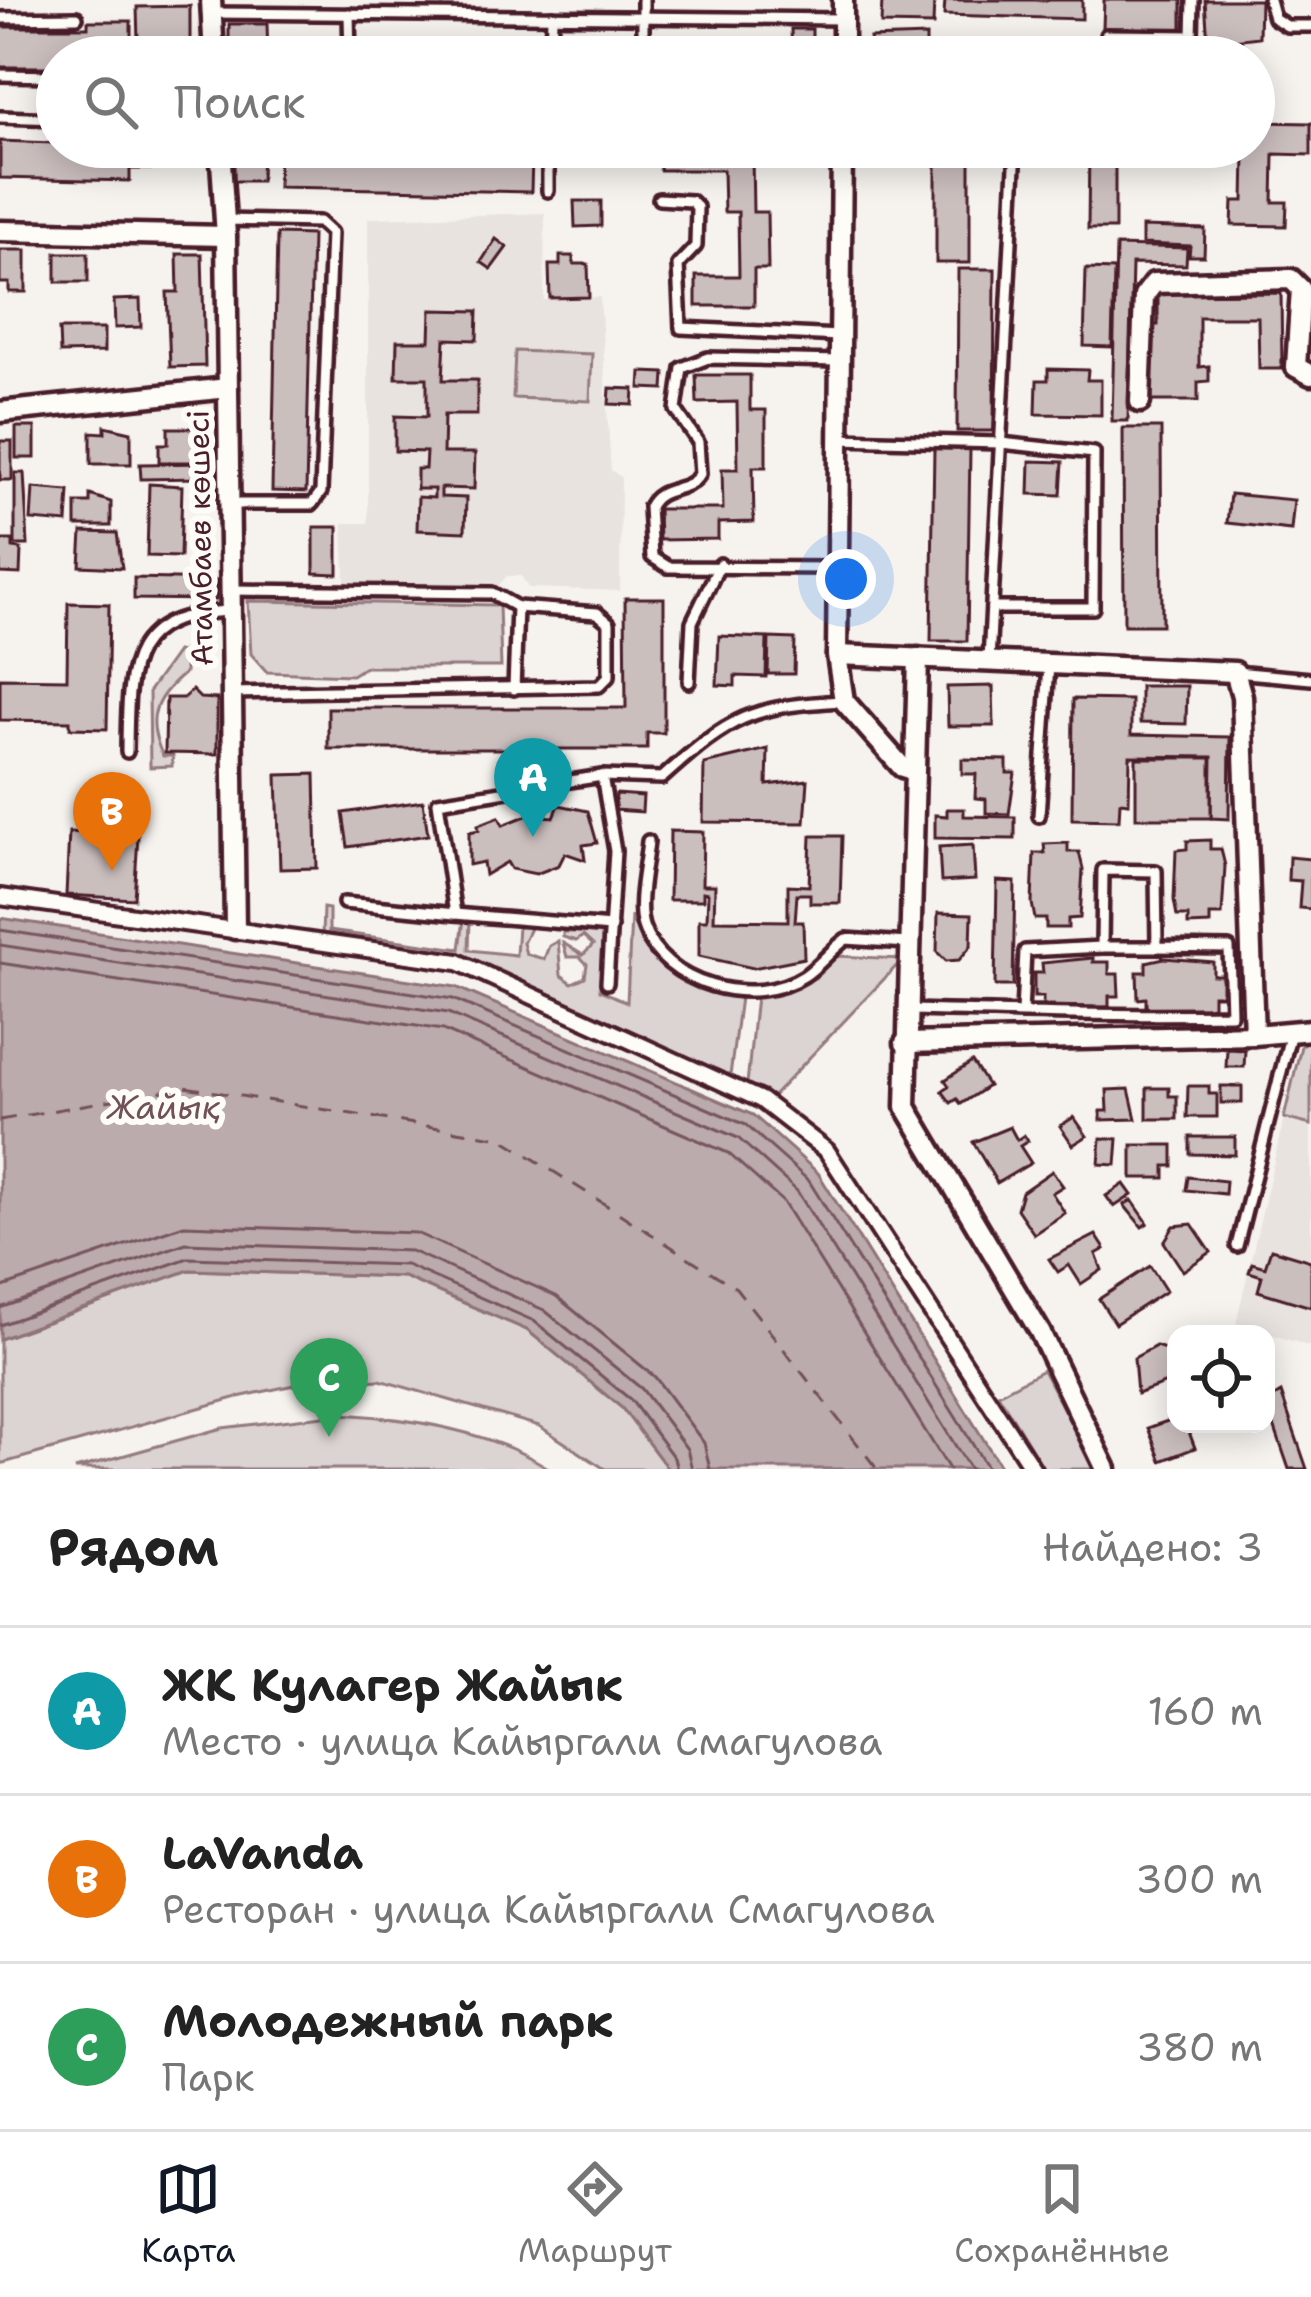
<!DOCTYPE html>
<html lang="ru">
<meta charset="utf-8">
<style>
body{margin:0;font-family:"Shantell Sans",sans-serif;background:#f6f6f6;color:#222}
.controls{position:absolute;right:36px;bottom:36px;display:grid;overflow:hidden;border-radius:24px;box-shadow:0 6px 30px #0003}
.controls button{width:108px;height:108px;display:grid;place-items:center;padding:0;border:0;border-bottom:3px solid #e0e0e0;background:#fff;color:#222;font:60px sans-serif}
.you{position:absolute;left:846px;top:579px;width:42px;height:42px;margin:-30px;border:9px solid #fff;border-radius:50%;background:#1a73e8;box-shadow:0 0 0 18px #1a73e833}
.badge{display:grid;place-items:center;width:78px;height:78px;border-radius:50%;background:#111827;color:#fff;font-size:39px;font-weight:700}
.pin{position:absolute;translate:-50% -99px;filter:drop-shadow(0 3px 6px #0008)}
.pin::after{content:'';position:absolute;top:63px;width:42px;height:36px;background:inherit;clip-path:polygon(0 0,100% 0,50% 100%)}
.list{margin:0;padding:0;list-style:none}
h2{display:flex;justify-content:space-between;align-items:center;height:156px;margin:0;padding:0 48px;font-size:51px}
h2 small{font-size:39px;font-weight:400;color:#767676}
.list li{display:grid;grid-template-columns:78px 1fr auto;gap:36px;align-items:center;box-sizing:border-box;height:168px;padding:0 48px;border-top:3px solid #e0e0e0}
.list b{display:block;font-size:45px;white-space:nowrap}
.list p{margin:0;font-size:39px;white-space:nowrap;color:#767676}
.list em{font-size:39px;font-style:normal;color:#767676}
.icon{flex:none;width:66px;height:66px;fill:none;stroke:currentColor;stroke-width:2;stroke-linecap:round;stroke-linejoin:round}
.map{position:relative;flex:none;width:1311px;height:1469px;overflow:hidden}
.search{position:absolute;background:#fff;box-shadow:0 6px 30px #0003;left:36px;right:36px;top:36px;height:132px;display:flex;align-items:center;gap:30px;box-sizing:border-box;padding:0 42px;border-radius:66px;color:#767676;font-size:45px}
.sheet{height:660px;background:#fff}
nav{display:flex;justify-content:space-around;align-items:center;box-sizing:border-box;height:168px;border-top:3px solid #e0e0e0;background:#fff;font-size:33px;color:#767676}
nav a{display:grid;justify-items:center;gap:6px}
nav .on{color:#111827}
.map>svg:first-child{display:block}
.built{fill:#e9e3e0}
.green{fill:#dcd4d2;stroke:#937a7e;stroke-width:3}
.water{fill:#bbabac;stroke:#8e7378;stroke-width:3}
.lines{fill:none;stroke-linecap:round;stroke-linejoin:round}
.shore{stroke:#77575f;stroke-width:3}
.ferry{stroke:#725058;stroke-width:3;stroke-dasharray:15 12;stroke-linecap:butt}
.building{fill:#cbbfbe;stroke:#4a1f2b;stroke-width:3}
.service-casing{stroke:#4a1f2b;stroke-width:18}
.pedestrian-casing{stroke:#4a1f2b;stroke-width:22}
.minor-casing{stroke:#4a1f2b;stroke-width:27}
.service{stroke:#fdfcf7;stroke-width:9}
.pedestrian{stroke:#fdfcf7;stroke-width:14}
.minor{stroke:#fdfcf7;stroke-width:18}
.labels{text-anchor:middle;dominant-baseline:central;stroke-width:12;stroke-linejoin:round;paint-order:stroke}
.street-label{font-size:30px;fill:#4a1f2b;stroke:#fdfcf7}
.water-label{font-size:33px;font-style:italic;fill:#725058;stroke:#fdfcf7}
</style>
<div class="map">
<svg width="1311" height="1469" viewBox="0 0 1311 1469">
<rect width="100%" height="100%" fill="#f6f3ef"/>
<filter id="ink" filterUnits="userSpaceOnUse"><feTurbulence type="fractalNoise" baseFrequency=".00833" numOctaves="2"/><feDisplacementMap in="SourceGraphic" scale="24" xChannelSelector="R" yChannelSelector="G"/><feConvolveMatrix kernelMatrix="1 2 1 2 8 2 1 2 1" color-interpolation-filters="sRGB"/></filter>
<g filter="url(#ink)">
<g class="built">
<polygon points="545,213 544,300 600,297 611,470 621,477 620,591 528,588 521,576 507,576 498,586 345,582 343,523 368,523 368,218"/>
<polygon points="1284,1118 1311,1125 1311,1347 1236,1323"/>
</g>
<g class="green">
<polygon points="515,351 592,354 590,401 513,398"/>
<polygon points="248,601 499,605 501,667 365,667 352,675 267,672 251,654"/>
<path d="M185 651V673C154 698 145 719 163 756H173L172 766 150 767 149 691 177 652Z"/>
<path d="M323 908 329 909V931L460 949 464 919H470L469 950 516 955 518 926H531L523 943 526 954 544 959 549 946 558 941 561 975 572 983 585 977 587 964 580 957H567L563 943 583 955 593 945 583 936 576 941 563 937V932H602L600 990 627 1002 631 916C654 972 681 988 740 997L730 1076 453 955 322 937Z"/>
<polygon points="837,956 903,959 773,1096 747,1084 756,996 815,978"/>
<polygon points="1311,1035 1311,1125 1284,1118 1301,1046"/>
<polygon points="189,1270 404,1277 527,1330 622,1408 668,1469 605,1469 539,1426 380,1380 294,1385 238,1397 0,1464 0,1339"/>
<polygon points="1043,1370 1095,1469 1044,1469 998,1394"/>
<path d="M340 1414C410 1418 490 1430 550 1469H75L222 1428Z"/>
</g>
<polygon class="water" points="0,918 456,987 753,1115 818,1173 1002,1469 668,1469 622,1408 527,1330 404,1277 189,1270 0,1339"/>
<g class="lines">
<g class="shore">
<polyline points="0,930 453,999 746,1125 809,1181 988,1469"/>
<polyline points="0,945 448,1013 738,1138 797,1191 970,1469"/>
<polyline points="0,963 443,1030 728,1153 783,1202 949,1469"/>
<polyline points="0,1288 184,1225 416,1233 556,1296 655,1377 704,1443 710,1469"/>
<polyline points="0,1308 186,1243 411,1251 544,1310 642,1389 687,1449 692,1469"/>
<polyline points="0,1325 188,1258 406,1265 534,1321 631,1400 674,1458 677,1469"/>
</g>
<polyline class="ferry" points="0,1120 185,1087 501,1138 736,1288 877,1469"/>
</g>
<g class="building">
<polygon points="882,0 934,0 933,25 881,24"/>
<polygon points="945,0 1082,0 1082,19 944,15"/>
<polygon points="1104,0 1182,0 1182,29 1103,28"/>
<polygon points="1205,0 1260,0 1259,37 1208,43"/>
<polygon points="190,6 190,52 167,52 167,41 138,42 137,7"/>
<polygon points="88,21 131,21 131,41 109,41 109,54 57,57 57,67 0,67 0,27 88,27"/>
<polygon points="229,24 267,24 268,57 229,57"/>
<polygon points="791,29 812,29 812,57 792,57"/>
<polygon points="580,34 619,35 619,57 579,57"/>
<polygon points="926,36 926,53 871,57 870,38"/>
<polygon points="298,41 340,43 339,57 298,57"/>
<polygon points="717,42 748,42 748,57 716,57"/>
<polygon points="1048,45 1075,48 1075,57 1046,57"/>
<polygon points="116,51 162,52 162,57 116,57"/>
<polygon points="1254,122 1311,123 1311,155 1274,154 1273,202 1287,202 1286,226 1232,225 1233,201 1244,201 1245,154 1136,152 1136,147 1254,147"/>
<polygon points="0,141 159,147 159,169 130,169 130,181 0,178"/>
<polygon points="243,147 262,147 261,181 234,181 234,153 243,153"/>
<polygon points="659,147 717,147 718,155 752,155 753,212 767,212 768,269 754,269 754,306 696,306 696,276 739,276 738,212 724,212 723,170 660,170"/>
<rect x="936" y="147" width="34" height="116"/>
<polygon points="1089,147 1115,147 1115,229 1088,229"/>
<polygon points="279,151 532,156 531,192 278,187"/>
<polygon points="574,201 601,201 601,226 575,227"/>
<polygon points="1142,227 1205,229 1204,256 1189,256 1190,246 1142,244"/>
<polygon points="277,234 312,235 306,492 272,491"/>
<polygon points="496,239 507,247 491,269 481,262"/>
<polygon points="1116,246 1187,248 1186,265 1132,264 1128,421 1112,421"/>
<polygon points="0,250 26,250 26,292 9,292 9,283 0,283"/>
<rect x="56" y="253" width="32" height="29"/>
<polygon points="177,254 202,254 205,366 170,367 167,292 178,292"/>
<polygon points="560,256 573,256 574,264 588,264 589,297 550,298 549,265 560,265"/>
<polygon points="958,269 995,269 994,431 957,431"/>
<polygon points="1086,269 1114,270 1112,347 1084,346"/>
<polygon points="1281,293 1282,369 1259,369 1258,317 1199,317 1199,367 1209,366 1209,381 1198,382 1198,401 1152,401 1151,325 1158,325 1158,294"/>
<polygon points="140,299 141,327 115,328 114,300"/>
<polygon points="431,310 478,311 477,340 445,339 443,380 477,380 477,415 444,415 443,453 475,453 474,489 441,488 441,497 466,498 465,532 417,530 418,497 434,498 434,489 417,489 417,469 425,469 426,452 395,451 395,416 427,417 427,378 396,378 397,341 430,341"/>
<polygon points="59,329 104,329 104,352 60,353"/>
<polygon points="1048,369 1088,370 1087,380 1101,380 1101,415 1036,414 1037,380 1048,380"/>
<polygon points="641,372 665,373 664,389 640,388"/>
<polygon points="696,375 750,375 750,410 766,410 766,467 753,467 754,522 718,523 718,539 659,540 658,509 723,509 722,469 738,469 737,402 697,403"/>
<polygon points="610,388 634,389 633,405 609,404"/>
<polygon points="105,426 131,432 131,464 91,464 91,432 105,433"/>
<rect x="16" y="427" width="19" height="31"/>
<polygon points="168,428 199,428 199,462 159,462 159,444 168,444"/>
<polygon points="1123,428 1161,428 1162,625 1124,625"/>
<rect x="0" y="441" width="12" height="39"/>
<polygon points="934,448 970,449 967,641 931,641"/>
<polygon points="1030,461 1063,462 1061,495 1029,494"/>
<polygon points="212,463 213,486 203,487 202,478 141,479 140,464"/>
<polygon points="15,473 24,473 28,545 15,545"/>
<polygon points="149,484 182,486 180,557 147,556"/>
<polygon points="33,488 69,491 67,523 31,520"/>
<polygon points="1230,494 1294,500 1291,530 1227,523"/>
<polygon points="90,495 111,502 111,526 76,526 76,503 90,503"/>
<polygon points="314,527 338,527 338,574 314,573"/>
<polygon points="82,532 117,533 122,568 80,566"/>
<polygon points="0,540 13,540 13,548 21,549 20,574 0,573"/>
<polygon points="134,578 216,580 216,600 134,599"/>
<polygon points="625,598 664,598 664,733 647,733 647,749 328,749 328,708 626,708"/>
<polygon points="68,603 109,604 107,729 70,728 70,721 0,720 0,678 67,679"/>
<polygon points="719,636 767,638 766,677 735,676 735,686 717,685"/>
<polygon points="769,638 795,639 794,674 768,674"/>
<polygon points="993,686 994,726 948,726 947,687"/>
<polygon points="1140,686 1187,686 1186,724 1140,723"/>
<polygon points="192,690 200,698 217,699 217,754 165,753 166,698 183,698"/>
<polygon points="1073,699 1131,700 1131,735 1230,737 1229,819 1211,818 1212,757 1130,756 1129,803 1120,802 1119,820 1072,819"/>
<polygon points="768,749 767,785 808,780 805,823 703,822 704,764"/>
<rect x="1136" y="758" width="75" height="60"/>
<polygon points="962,759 1007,760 1007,773 1015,773 1009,814 986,813 986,799 975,798 976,774 962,774"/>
<polygon points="315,774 317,868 280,869 277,775"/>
<polygon points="616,794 643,796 642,812 615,810"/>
<polygon points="423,801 428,835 348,847 343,813"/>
<polygon points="559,805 588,811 597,843 583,845 585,860 565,853 559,865 536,874 511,869 507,862 485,875 483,862 469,865 469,832 479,830 478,825 499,817 503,825 528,815 554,817"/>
<polygon points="947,809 964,809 964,816 1015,817 1015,839 935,838 935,815 947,816"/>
<polygon points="670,831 703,832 702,885 715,885 714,920 788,921 788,885 809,886 811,836 842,836 840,903 810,903 810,894 797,894 795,922 803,922 804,958 753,968 699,956 699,920 707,920 708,893 703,892 703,900 669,900"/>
<polygon points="69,832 138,836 134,899 66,895"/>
<polygon points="1210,840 1210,849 1221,849 1225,866 1222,915 1210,915 1210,924 1188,925 1188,916 1177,916 1174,900 1176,850 1187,849 1187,841"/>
<polygon points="1068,843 1068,852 1079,852 1083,869 1080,918 1068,919 1068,928 1046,928 1046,919 1035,919 1032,903 1034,853 1045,853 1044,844"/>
<polygon points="973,845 975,880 941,882 939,847"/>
<polygon points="1289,857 1311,859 1311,909 1299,908 1301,881 1288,880"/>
<polygon points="997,881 1015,882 1013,986 995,986"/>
<polygon points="938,913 972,914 971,946 959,960 946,961 937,952"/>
<polygon points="1093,958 1093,962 1109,962 1109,974 1118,974 1119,996 1109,996 1109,1007 1062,1011 1043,1007 1043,997 1034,997 1034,973 1043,973 1042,963"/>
<polygon points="1164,958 1213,962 1213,975 1222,975 1222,995 1213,995 1213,1006 1197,1009 1146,1009 1146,998 1138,999 1137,972 1146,972 1146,962"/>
<polygon points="1227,1049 1245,1050 1244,1067 1226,1067"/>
<polygon points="972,1062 988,1086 961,1104 957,1099 951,1103 942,1091 949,1086 945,1080"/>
<polygon points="1188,1086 1209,1086 1209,1094 1217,1094 1217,1117 1187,1117"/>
<rect x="1221" y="1086" width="21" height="17"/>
<polygon points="1147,1088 1169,1088 1169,1096 1177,1096 1177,1119 1147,1119"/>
<polygon points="1129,1089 1136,1119 1101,1120 1101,1111 1108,1111 1107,1090"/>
<polygon points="1074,1117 1087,1136 1073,1145 1060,1126"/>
<polygon points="1010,1127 1017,1140 1024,1135 1028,1141 1020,1146 1031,1163 997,1183 973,1142"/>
<polygon points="1190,1137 1235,1137 1235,1155 1190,1154"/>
<polygon points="1101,1138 1118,1139 1116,1165 1099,1164"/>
<polygon points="1132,1145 1173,1145 1173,1166 1165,1166 1165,1178 1132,1178"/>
<polygon points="1052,1171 1063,1186 1052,1193 1065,1213 1034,1234 1017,1209 1022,1192"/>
<polygon points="1188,1177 1226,1181 1225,1194 1186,1190"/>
<polygon points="1124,1184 1132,1195 1114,1207 1106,1196"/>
<polygon points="1132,1200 1148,1223 1142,1227 1124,1205"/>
<polygon points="1192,1224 1211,1252 1183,1271 1164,1242 1174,1226"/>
<polygon points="1096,1235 1105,1249 1096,1254 1102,1270 1081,1284 1069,1265 1058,1272 1049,1259"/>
<polygon points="1271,1249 1311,1261 1311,1307 1258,1291 1262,1276 1249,1272 1252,1263 1265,1267"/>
<polygon points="1150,1266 1166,1291 1115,1324 1099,1299"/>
<polygon points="1156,1346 1174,1352 1175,1380 1137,1394 1134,1358"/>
<polygon points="1281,1393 1307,1469 1289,1469 1266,1402"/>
<polygon points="1176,1418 1176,1424 1186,1424 1195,1448 1161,1461 1148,1428"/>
</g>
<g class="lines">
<defs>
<g id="service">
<polyline points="1269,0 1274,18 1287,26 1311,26"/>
<polyline points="211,13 842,19"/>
<polyline points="349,14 350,57"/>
<polyline points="0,18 77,17"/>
<polyline points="1106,35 1192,36 1193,0"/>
<polyline points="551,57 552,16"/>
<polyline points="643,57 643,0"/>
<polyline points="0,75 57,76"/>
<polyline points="0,117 57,119"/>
<polyline points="548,147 548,191"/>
<polyline points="659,199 691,201 697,207 696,246 678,265 681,328 839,336"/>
<polyline points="225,220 319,222 331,233 321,492 312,504 230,504"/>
<polyline points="838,439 1001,443 1094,453 1093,608 992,608"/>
<path d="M836 568 668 567 652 557 649 507C660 484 688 494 700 474L698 442 676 410 682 368 708 358 839 361"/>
<polyline points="231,590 492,593 517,607 597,613 609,623 609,676 599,686 231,693"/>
<polyline points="989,661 1016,147"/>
<polyline points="1235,672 1311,679"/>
<polyline points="689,682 692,622 720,564"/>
<polyline points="514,689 517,607"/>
<path d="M127 752C128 665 126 615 231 611"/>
<polyline points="1039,816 1049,664"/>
<path d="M648 841C646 865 636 903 643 926 662 985 753 1009 804 976 819 966 831 950 846 939L908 943"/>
<polyline points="344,903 455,914 438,802 602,776"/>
<polyline points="455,914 611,927"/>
<polyline points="1102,947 1157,947"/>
<path d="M607 983 615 851 602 776 662 778C731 716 750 706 844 701"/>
<path d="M911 1010C1018 1013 1124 1016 1231 1014L1229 948 1157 947 1156 871 1103 870 1102 947 1025 951 1022 1013"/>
<polyline points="1237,1246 1291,1032"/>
</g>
<polyline id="pedestrian" points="0,897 458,962 761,1100 827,1151 1033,1469"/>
<g id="minor">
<polyline points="211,0 214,57"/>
<polyline points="843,0 843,57"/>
<polyline points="220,147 226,236 235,929"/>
<polyline points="842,147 837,655 844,701 902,767 912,770"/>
<polyline points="0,231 226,236"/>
<polyline points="1140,402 1144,296 1154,283 1291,279 1301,289 1296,367 1311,375"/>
<polyline points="0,412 228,388"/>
<polyline points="837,655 1235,672 1242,696 1254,1035 1311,1030"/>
<polyline points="918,658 906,1107 1040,1332 1106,1469"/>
<polyline points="905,1043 1254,1035"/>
</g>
</defs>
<use href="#service" class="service-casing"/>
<use href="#pedestrian" class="pedestrian-casing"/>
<use href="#minor" class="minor-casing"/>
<use href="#service" class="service"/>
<use href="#pedestrian" class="pedestrian"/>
<use href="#minor" class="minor"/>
</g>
</g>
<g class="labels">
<g class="street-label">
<text transform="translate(200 538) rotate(-91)">Атамбаев көшесі</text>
</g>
<g class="water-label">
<text x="164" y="1107">Жайық</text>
</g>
</g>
</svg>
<div class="controls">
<button><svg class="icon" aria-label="locate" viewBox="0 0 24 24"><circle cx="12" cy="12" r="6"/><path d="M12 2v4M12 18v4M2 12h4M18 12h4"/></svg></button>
</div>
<div class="you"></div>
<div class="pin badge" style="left:533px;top:837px;background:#0f9aa8">A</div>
<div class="pin badge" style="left:112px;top:871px;background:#e8710a">B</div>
<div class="pin badge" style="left:329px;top:1437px;background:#2e9e5b">C</div>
<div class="search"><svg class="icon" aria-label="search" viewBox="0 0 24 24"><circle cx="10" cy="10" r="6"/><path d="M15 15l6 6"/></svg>Поиск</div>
</div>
<section class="sheet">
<h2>Рядом<small>Найдено: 3</small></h2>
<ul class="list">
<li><span class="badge" style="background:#0f9aa8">A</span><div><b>ЖК Кулагер Жайык</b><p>Место · улица Кайыргали Смагулова</p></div><em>160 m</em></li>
<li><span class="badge" style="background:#e8710a">B</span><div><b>LaVanda</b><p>Ресторан · улица Кайыргали Смагулова</p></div><em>300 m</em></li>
<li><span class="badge" style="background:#2e9e5b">C</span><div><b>Молодежный парк</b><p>Парк</p></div><em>380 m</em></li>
</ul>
</section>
<nav>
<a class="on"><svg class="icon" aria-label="map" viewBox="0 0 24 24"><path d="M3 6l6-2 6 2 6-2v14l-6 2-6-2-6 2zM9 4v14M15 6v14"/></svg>Карта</a>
<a><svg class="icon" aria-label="directions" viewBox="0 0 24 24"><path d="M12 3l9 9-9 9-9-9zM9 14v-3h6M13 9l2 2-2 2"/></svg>Маршрут</a>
<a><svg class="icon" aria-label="saved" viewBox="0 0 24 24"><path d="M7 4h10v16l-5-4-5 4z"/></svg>Сохранённые</a>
</nav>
